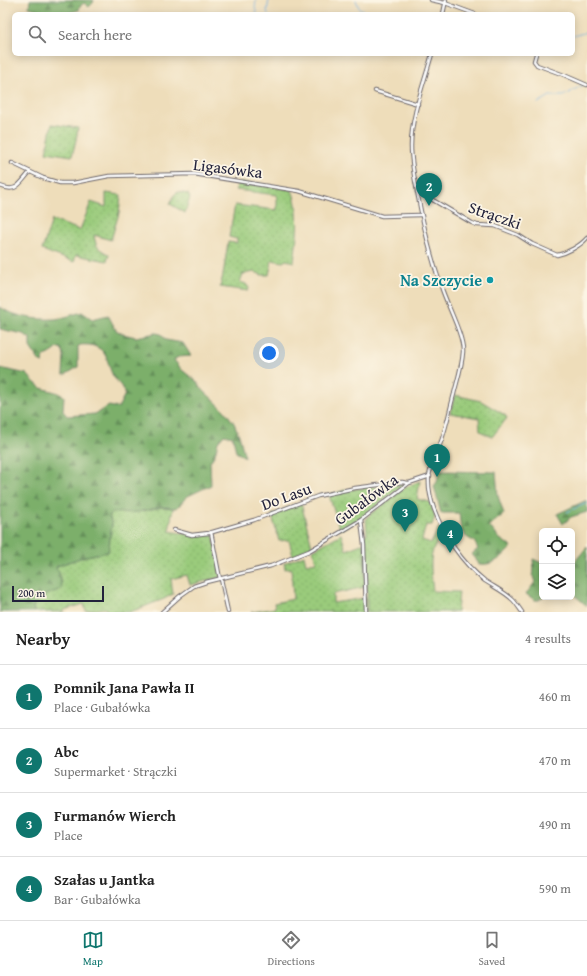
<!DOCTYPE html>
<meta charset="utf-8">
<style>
body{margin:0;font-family:"Gentium Book Plus",serif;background:#f2f2f2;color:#222}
.controls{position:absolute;right:12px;bottom:12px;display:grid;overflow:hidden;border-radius:6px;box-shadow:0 2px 10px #0003}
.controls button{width:36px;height:36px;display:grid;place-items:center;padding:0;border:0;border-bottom:1px solid #e0e0e0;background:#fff;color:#222;font:20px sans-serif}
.scale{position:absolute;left:12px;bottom:10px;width:92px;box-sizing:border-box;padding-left:4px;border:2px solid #22223b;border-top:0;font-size:11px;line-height:14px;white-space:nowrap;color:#22223b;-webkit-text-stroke:3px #fcf5e5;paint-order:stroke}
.you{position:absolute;left:269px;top:353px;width:14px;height:14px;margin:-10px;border:3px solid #fff;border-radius:50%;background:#1a73e8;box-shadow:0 0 0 6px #1a73e833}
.badge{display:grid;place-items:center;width:26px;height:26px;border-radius:50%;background:#0f766e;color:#fff;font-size:13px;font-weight:700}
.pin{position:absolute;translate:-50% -33px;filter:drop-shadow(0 1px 2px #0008)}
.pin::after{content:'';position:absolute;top:21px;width:14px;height:12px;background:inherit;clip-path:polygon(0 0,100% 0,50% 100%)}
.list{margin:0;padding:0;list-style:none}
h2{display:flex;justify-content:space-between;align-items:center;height:52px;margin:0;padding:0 16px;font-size:17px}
h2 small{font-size:13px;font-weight:400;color:#767676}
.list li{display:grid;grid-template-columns:26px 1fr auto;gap:12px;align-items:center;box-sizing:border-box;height:64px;padding:0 16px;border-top:1px solid #e0e0e0}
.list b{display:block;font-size:15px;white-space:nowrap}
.list p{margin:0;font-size:13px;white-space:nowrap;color:#767676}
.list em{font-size:13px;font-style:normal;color:#767676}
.icon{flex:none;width:22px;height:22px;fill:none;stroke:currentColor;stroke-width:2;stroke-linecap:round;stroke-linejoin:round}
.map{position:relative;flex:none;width:587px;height:612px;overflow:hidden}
.search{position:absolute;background:#fff;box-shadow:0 2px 10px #0003;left:12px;right:12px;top:12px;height:44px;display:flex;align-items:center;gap:10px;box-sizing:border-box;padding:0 14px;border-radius:6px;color:#767676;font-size:15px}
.sheet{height:308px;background:#fff}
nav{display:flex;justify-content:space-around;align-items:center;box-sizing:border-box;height:56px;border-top:1px solid #e0e0e0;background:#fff;font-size:11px;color:#767676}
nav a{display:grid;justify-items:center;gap:2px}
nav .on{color:#0f766e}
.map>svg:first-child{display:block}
.grass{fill:url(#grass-dots);stroke:#5e765b}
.forest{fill:url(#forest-firs);stroke:#4e6853}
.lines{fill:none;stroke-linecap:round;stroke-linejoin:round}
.stream{stroke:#6bacdf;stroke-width:1}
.minor-casing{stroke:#696367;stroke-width:4.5}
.minor{stroke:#fff;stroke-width:2.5}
.culture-dot{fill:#0f9aa8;stroke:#fcf5e5;stroke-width:1.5}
.labels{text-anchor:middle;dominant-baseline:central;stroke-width:3.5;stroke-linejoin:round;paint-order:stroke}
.street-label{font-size:16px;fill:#22223b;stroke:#fcf5e5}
.culture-label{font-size:16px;font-weight:bold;fill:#0d838f;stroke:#fcf5e5;text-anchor:end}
</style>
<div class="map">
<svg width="587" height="612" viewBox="0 0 587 612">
<defs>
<pattern id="grass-dots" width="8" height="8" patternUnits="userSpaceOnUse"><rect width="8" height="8" fill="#9acb7b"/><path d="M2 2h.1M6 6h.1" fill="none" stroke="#84ae6b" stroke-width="1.8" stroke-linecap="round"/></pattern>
<pattern id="forest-firs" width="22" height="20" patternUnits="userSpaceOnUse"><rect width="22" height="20" fill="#7baf6b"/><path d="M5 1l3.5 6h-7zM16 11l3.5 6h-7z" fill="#648e59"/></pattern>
</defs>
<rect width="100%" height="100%" fill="#fcf5e5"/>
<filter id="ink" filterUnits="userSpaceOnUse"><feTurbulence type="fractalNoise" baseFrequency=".025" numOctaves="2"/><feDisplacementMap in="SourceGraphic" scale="8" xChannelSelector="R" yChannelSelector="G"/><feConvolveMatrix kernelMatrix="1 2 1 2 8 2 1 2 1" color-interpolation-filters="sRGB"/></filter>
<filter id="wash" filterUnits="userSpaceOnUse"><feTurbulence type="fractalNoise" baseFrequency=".012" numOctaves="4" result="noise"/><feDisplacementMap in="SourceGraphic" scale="16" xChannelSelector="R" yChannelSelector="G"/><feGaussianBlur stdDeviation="0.9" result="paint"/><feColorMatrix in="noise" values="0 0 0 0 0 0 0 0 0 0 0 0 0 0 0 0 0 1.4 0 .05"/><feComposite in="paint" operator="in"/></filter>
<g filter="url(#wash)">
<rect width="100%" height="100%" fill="#eeddba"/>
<g class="grass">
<polygon points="52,124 78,128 76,140 72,156 46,152"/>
<path d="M238 182 292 190C301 212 297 238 294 262L286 260 283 262 272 260 269 275H262L255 272 243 274 240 282 246 284 249 288 248 291 220 287 223 275 228 242 237 243V239L229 237 235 205 277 210V195L236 190Z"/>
<polygon points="178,192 188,194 190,198 185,213 170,204 174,195"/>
<path d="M106 193 121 195 119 213 111 240 94 235C96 249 99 248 109 255L107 261 76 255 74 262 42 250 52 220 80 230 91 202 106 207Z"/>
<polygon points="455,395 481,401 505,415 507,418 492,437 480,431 479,418 450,413"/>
<path d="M420 481 417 499 430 502 435 516 432 525H426L422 540 431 543 440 526 444 533C441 537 437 541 435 546 428 556 432 579 433 591L459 592 457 612H367V587L364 535 367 534 366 518 406 487Z"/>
<polygon points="404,484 361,518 340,530 329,495 345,490"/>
<polygon points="301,503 312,546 293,556 289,540 279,541 272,515"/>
<path d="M162 507 173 508 169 531 192 535 213 533 221 577 190 585 187 575 171 579 173 594 164 599 130 612H108L106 608 86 611 84 604 64 610V612H34L33 606C38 603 41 598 46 595 50 592 57 590 62 588 61 581 61 574 56 569L57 566 86 556 108 552 112 524 109 516 113 512C130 514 146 511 162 507Z"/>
<polygon points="341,534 346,550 364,543 365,587 333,594 333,603 365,598 365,612 251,612 275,608 274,603 293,599 291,568 285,569 284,563 304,555 306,564 316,562 313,550"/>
</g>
<g class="forest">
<path d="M30 0H94L93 3 89 7 84 3 80 6 79 10C58 17 50 13 29 7Z"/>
<path d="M0 307C15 317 37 320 55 319 64 318 74 314 82 312L92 319 108 315 116 330 123 334 136 337 156 333 161 334 166 340 183 343 191 356 178 357 174 360 182 370 196 381 203 390 224 410 234 423 239 435 245 457 236 452 233 437 224 435 218 442 215 454 210 462 211 485 186 497 180 505 176 508 162 507 138 512 123 513 113 512 109 516 112 524 108 552 86 556 57 566 56 569 59 572 62 588C57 592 51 592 46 595 41 598 38 603 33 606L34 612H0V368L27 374 33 381 41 388 59 393 64 396 63 411 67 416 95 414 109 406 118 408 125 394C123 387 117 382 113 376 106 362 109 349 90 345 85 345 82 344 78 346V367L65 375 63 374 64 355 61 348H58L53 352 44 356 43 363 40 362 30 347V338L23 334 0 329Z"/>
<path d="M439 471 496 472 498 496 504 514 489 526 500 539 512 547C502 557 494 566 479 564L472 554 478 549 474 541C459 535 461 527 459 513H441L434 486 437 482Z"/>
<polygon points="587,500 587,512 571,517 563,524 557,514"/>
<polygon points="587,547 587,606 572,593 572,565"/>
<polygon points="533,559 542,563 543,597 539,600 535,600 526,594 536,581 532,575 534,570"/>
</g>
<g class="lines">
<g class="stream">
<polyline points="256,0 255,8 257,14"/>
<polyline points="356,0 359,8 363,10"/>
<polyline points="268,14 267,11 269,0"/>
<polyline points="573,36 587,32"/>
<polyline points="538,103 550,96 563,96 583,85"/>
<polyline points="567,512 587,503"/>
</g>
</g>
</g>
<g filter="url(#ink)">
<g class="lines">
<defs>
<g id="minor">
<polyline points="431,0 445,3 475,14"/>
<polyline points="443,14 446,0"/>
<path d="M432 54C424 83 411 116 411 146 411 161 414 176 417 191 423 224 430 255 441 286 446 303 464 336 463 352 462 367 457 381 454 394 450 409 447 424 442 439 438 451 431 464 429 476 428 487 431 500 434 509 444 536 462 563 485 581 494 587 505 592 513 600 516 603 519 608 522 612"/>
<polyline points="536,54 534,61 537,65 564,75 587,85"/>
<polyline points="375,91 418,104"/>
<polyline points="12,163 43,178 60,183 73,183 109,176 194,174 299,191 382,216 421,215"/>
<path d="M0 186C17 193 19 184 30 172"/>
<path d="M417 192 426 196 472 223 477 225 495 226 518 235 532 244 557 255C567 253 580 246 587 238"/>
<polyline points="361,520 364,545 366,612"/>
<polyline points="174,530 192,535 209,533 254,520 318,496 355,488 402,482 408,483"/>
<polyline points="211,532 220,579"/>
<polyline points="221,579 228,612"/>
<polyline points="162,612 180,596 194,586 206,582 271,566 309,551 361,520 409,483 430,476"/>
</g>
</defs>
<use href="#minor" class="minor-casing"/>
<use href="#minor" class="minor"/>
</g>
</g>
<circle class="culture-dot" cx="490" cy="280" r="4"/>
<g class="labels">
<g class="street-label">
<text transform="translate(228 168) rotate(7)">Ligasówka</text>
<text transform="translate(495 215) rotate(19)">Strączki</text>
<text transform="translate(286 496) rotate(-20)">Do Lasu</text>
<text transform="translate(366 499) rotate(-36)">Gubałówka</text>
</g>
<g class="culture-label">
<text x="482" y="280">Na Szczycie</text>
</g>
</g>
</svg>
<div class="controls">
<button><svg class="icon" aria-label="locate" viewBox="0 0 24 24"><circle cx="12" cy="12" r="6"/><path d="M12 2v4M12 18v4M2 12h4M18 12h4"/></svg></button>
<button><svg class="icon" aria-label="layers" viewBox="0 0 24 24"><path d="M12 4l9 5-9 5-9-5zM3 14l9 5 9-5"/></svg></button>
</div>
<div class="scale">200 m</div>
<div class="you"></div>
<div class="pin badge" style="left:437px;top:477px">1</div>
<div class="pin badge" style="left:429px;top:206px">2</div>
<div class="pin badge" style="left:405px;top:532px">3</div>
<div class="pin badge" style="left:450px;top:553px">4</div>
<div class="search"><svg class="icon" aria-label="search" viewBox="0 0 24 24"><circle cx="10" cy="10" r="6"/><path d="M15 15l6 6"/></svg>Search here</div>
</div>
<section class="sheet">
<h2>Nearby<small>4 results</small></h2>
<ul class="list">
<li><span class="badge">1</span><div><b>Pomnik Jana Pawła II</b><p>Place · Gubałówka</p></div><em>460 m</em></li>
<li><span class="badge">2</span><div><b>Abc</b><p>Supermarket · Strączki</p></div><em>470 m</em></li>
<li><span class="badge">3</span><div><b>Furmanów Wierch</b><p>Place</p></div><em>490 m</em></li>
<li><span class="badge">4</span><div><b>Szałas u Jantka</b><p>Bar · Gubałówka</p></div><em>590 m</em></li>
</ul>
</section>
<nav>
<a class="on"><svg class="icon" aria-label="map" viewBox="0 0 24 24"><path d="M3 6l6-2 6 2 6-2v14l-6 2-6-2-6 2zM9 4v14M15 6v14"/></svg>Map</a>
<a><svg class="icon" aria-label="directions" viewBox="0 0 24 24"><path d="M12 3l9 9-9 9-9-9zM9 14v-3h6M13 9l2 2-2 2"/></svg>Directions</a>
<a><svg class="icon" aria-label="saved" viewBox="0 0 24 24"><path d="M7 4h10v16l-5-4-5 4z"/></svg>Saved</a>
</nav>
